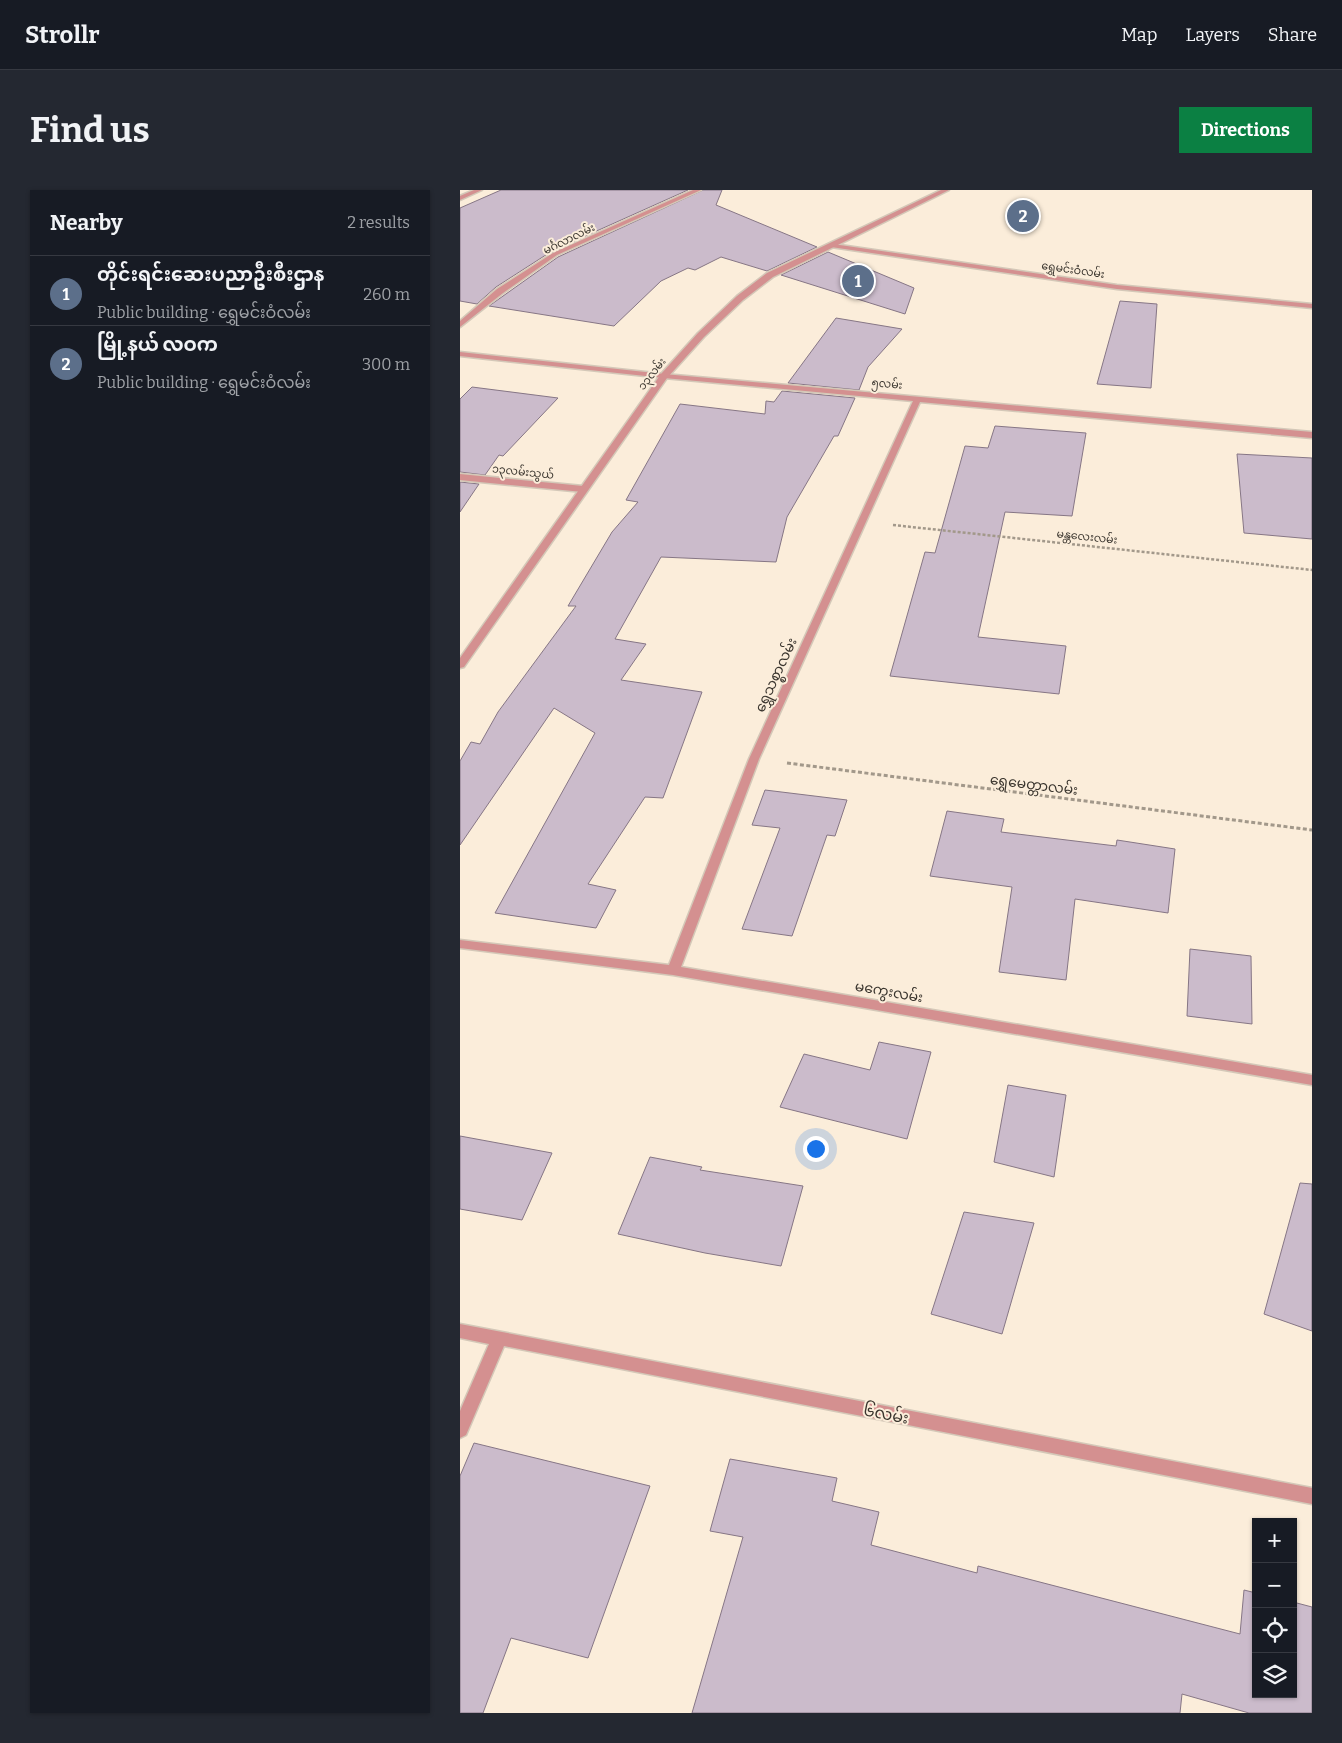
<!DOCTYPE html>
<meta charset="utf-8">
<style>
body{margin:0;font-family:Bitter,"Noto Sans Myanmar",serif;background:#242831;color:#f1f3f6}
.controls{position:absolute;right:15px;bottom:15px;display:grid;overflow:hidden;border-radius:0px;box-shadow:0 1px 4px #0004}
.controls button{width:45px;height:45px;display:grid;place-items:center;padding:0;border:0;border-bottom:1px solid #363941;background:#171b24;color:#f1f3f6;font:25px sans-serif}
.you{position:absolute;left:355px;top:958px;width:18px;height:18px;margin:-12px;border:4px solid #fff;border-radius:50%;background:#1a73e8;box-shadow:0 0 0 8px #1a73e833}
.badge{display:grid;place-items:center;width:32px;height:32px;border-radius:50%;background:#0b8043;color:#fff;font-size:16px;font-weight:700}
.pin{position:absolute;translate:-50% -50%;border:2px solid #fff;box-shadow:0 1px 5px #0006}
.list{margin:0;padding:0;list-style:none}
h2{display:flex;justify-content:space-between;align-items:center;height:65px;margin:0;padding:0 20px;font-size:21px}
h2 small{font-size:16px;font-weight:400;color:#9ea1a6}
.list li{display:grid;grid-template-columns:32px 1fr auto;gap:15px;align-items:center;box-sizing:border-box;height:70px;padding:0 20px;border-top:1px solid #363941}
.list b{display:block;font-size:19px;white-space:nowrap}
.list p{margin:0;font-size:16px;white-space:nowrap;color:#9ea1a6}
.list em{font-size:16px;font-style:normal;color:#9ea1a6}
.icon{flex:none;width:28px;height:28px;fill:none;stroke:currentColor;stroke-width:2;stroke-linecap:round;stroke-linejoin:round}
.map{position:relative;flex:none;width:852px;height:1523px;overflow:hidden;border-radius:0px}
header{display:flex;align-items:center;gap:30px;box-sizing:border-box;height:70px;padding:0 25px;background:#171b24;border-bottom:1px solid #363941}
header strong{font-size:24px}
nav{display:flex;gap:28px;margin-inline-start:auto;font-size:18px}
.intro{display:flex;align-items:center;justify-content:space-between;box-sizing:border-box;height:120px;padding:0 30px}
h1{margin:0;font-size:35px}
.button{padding:12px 22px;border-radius:0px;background:#0b8043;color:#fff;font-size:18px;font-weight:700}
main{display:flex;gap:30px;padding:0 30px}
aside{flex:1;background:#171b24;border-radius:0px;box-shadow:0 1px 4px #0004}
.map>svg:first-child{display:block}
.building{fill:#cbbbcb;stroke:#867685}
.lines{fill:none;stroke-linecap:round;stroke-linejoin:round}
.minor-casing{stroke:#d4c8b8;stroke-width:3}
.tertiary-casing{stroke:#d4c8b8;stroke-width:3}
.path-far1{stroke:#a2988a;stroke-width:2.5;stroke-dasharray:3 2;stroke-linecap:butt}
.path{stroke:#a2988a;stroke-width:3;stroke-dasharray:4 2.5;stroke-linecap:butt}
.minor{fill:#d49090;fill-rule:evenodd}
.tertiary{fill:#d49090;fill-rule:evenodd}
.labels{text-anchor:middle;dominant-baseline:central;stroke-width:4;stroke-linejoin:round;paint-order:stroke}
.far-street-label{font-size:11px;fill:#3a352e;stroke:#fbedda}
.street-label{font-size:14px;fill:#3a352e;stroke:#fbedda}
.near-street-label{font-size:16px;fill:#3a352e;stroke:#fbedda}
</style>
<header>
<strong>Strollr</strong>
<nav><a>Map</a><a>Layers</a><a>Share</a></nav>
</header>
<div class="intro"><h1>Find us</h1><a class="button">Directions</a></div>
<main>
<aside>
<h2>Nearby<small>2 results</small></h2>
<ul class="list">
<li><span class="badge" style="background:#5c6f8a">1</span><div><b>တိုင်းရင်းဆေးပညာဦးစီးဌာန</b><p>Public building · ရွှေမင်းဝံလမ်း</p></div><em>260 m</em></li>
<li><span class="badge" style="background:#5c6f8a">2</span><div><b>မြို့နယ် လဝက</b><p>Public building · ရွှေမင်းဝံလမ်း</p></div><em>300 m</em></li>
</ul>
</aside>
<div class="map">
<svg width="852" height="1523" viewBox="0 0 852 1523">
<rect width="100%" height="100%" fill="#fbedda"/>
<g class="building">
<polygon points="41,0 228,0 92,61 36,97 17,114 0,111 0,18"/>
<polygon points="243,0 262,0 256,15 357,57 307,81 261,67 235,80 228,78 201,91 154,136 29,116 98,67"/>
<polygon points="368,62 454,98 445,124 321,85"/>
<polygon points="660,111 697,114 691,198 637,194"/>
<polygon points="376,128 442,139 408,177 399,200 328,193"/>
<polygon points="12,197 98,208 43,266 39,265 25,285 0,282 0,209"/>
<polygon points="322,201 395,208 378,246 374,246 327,327 316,372 201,367 155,449 186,454 161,490 242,502 203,608 185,607 128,694 156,700 136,738 35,723 135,543 94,518 0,655 0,571 11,552 20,554 38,522 116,416 108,416 152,342 178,312 166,310 220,214 305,224 306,211 314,212"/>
<polygon points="535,236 626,243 612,326 545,322 518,447 606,456 599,504 430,486 465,362 475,363 505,256 528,258"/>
<polygon points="777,264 852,268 852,349 784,343"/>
<polygon points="0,292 19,294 0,322"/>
<polygon points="305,600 387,610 375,646 367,645 332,746 282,739 320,638 292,635"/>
<polygon points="487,621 544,629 541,642 656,656 657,650 715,659 708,723 615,709 606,790 539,782 552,697 470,686"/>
<polygon points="730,759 791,766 792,834 727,826"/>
<polygon points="419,852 471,862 447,949 320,917 344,864 410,880"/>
<polygon points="548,895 606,905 594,987 534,972"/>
<polygon points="0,946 92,963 62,1030 0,1019"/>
<polygon points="190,967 242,977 240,980 343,996 321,1076 245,1063 158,1044"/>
<polygon points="840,993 852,994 852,1141 804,1124"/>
<polygon points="504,1022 574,1033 542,1144 471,1124"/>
<polygon points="14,1253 190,1296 128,1468 51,1448 23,1523 0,1523 0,1286"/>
<polygon points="270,1269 377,1288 372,1311 419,1322 411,1355 517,1383 518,1376 780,1444 784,1400 796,1403 796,1504 833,1504 833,1412 852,1417 852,1523 789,1523 722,1504 720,1523 232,1523 283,1347 250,1341"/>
</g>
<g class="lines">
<defs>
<g id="minor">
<polygon points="14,0 22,0 0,10 0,6"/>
<polygon points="233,0 241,0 97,65 43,103 0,137 0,131 37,99 93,63"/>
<polygon points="373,54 657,95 852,114 852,118 657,99 371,57 370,56"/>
<polygon points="0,162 204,184 852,242 852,248 460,212 299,569 221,777 852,885 852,895 213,785 0,758 0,750 209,775 289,569 453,211 204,188 0,166"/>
<polygon points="0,284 123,296 127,299 123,302 0,290"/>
<polygon points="0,1134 852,1298 852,1314 44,1156 6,1245 0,1248 0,1221 29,1154 0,1148"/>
</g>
<polygon id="tertiary" points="481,0 489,0 313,87 283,110 244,147 207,188 4,477 0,478 0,468 201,184 238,143 277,106 307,83"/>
</defs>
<use href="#minor" class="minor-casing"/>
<use href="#tertiary" class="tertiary-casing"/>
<polyline class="path-far1" points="433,335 852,380"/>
<polyline class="path" points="327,573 852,640"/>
<use href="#minor" class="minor"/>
<use href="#tertiary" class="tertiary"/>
</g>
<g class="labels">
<g class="far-street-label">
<text transform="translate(109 49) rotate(-26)">မင်္ဂလာလမ်း</text>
<text transform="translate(613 80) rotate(8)">ရွှေမင်းဝံလမ်း</text>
<text transform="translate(192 184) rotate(-52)">၁၃လမ်း</text>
<text transform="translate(427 194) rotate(5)">၅လမ်း</text>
<text transform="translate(63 282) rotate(6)">၁၃လမ်းသွယ်</text>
<text transform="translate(627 347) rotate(6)">မန္တလေးလမ်း</text>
</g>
<g class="street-label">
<text transform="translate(316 485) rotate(-65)">ရွှေသစ္စာလမ်း</text>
<text transform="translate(574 595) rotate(7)">ရွှေမေတ္တာလမ်း</text>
<text transform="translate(429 802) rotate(10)">မကွေးလမ်း</text>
</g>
<g class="near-street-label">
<text transform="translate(426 1224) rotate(11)">၆လမ်း</text>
</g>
</g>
</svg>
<div class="controls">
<button>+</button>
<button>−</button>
<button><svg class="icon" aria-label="locate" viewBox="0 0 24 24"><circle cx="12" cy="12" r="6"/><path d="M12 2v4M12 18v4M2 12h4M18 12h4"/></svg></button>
<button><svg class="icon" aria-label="layers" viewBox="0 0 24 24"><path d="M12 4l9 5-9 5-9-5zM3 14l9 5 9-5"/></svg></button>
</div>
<div class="you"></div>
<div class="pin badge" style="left:398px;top:91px;background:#5c6f8a">1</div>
<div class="pin badge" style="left:563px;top:26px;background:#5c6f8a">2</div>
</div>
</main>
